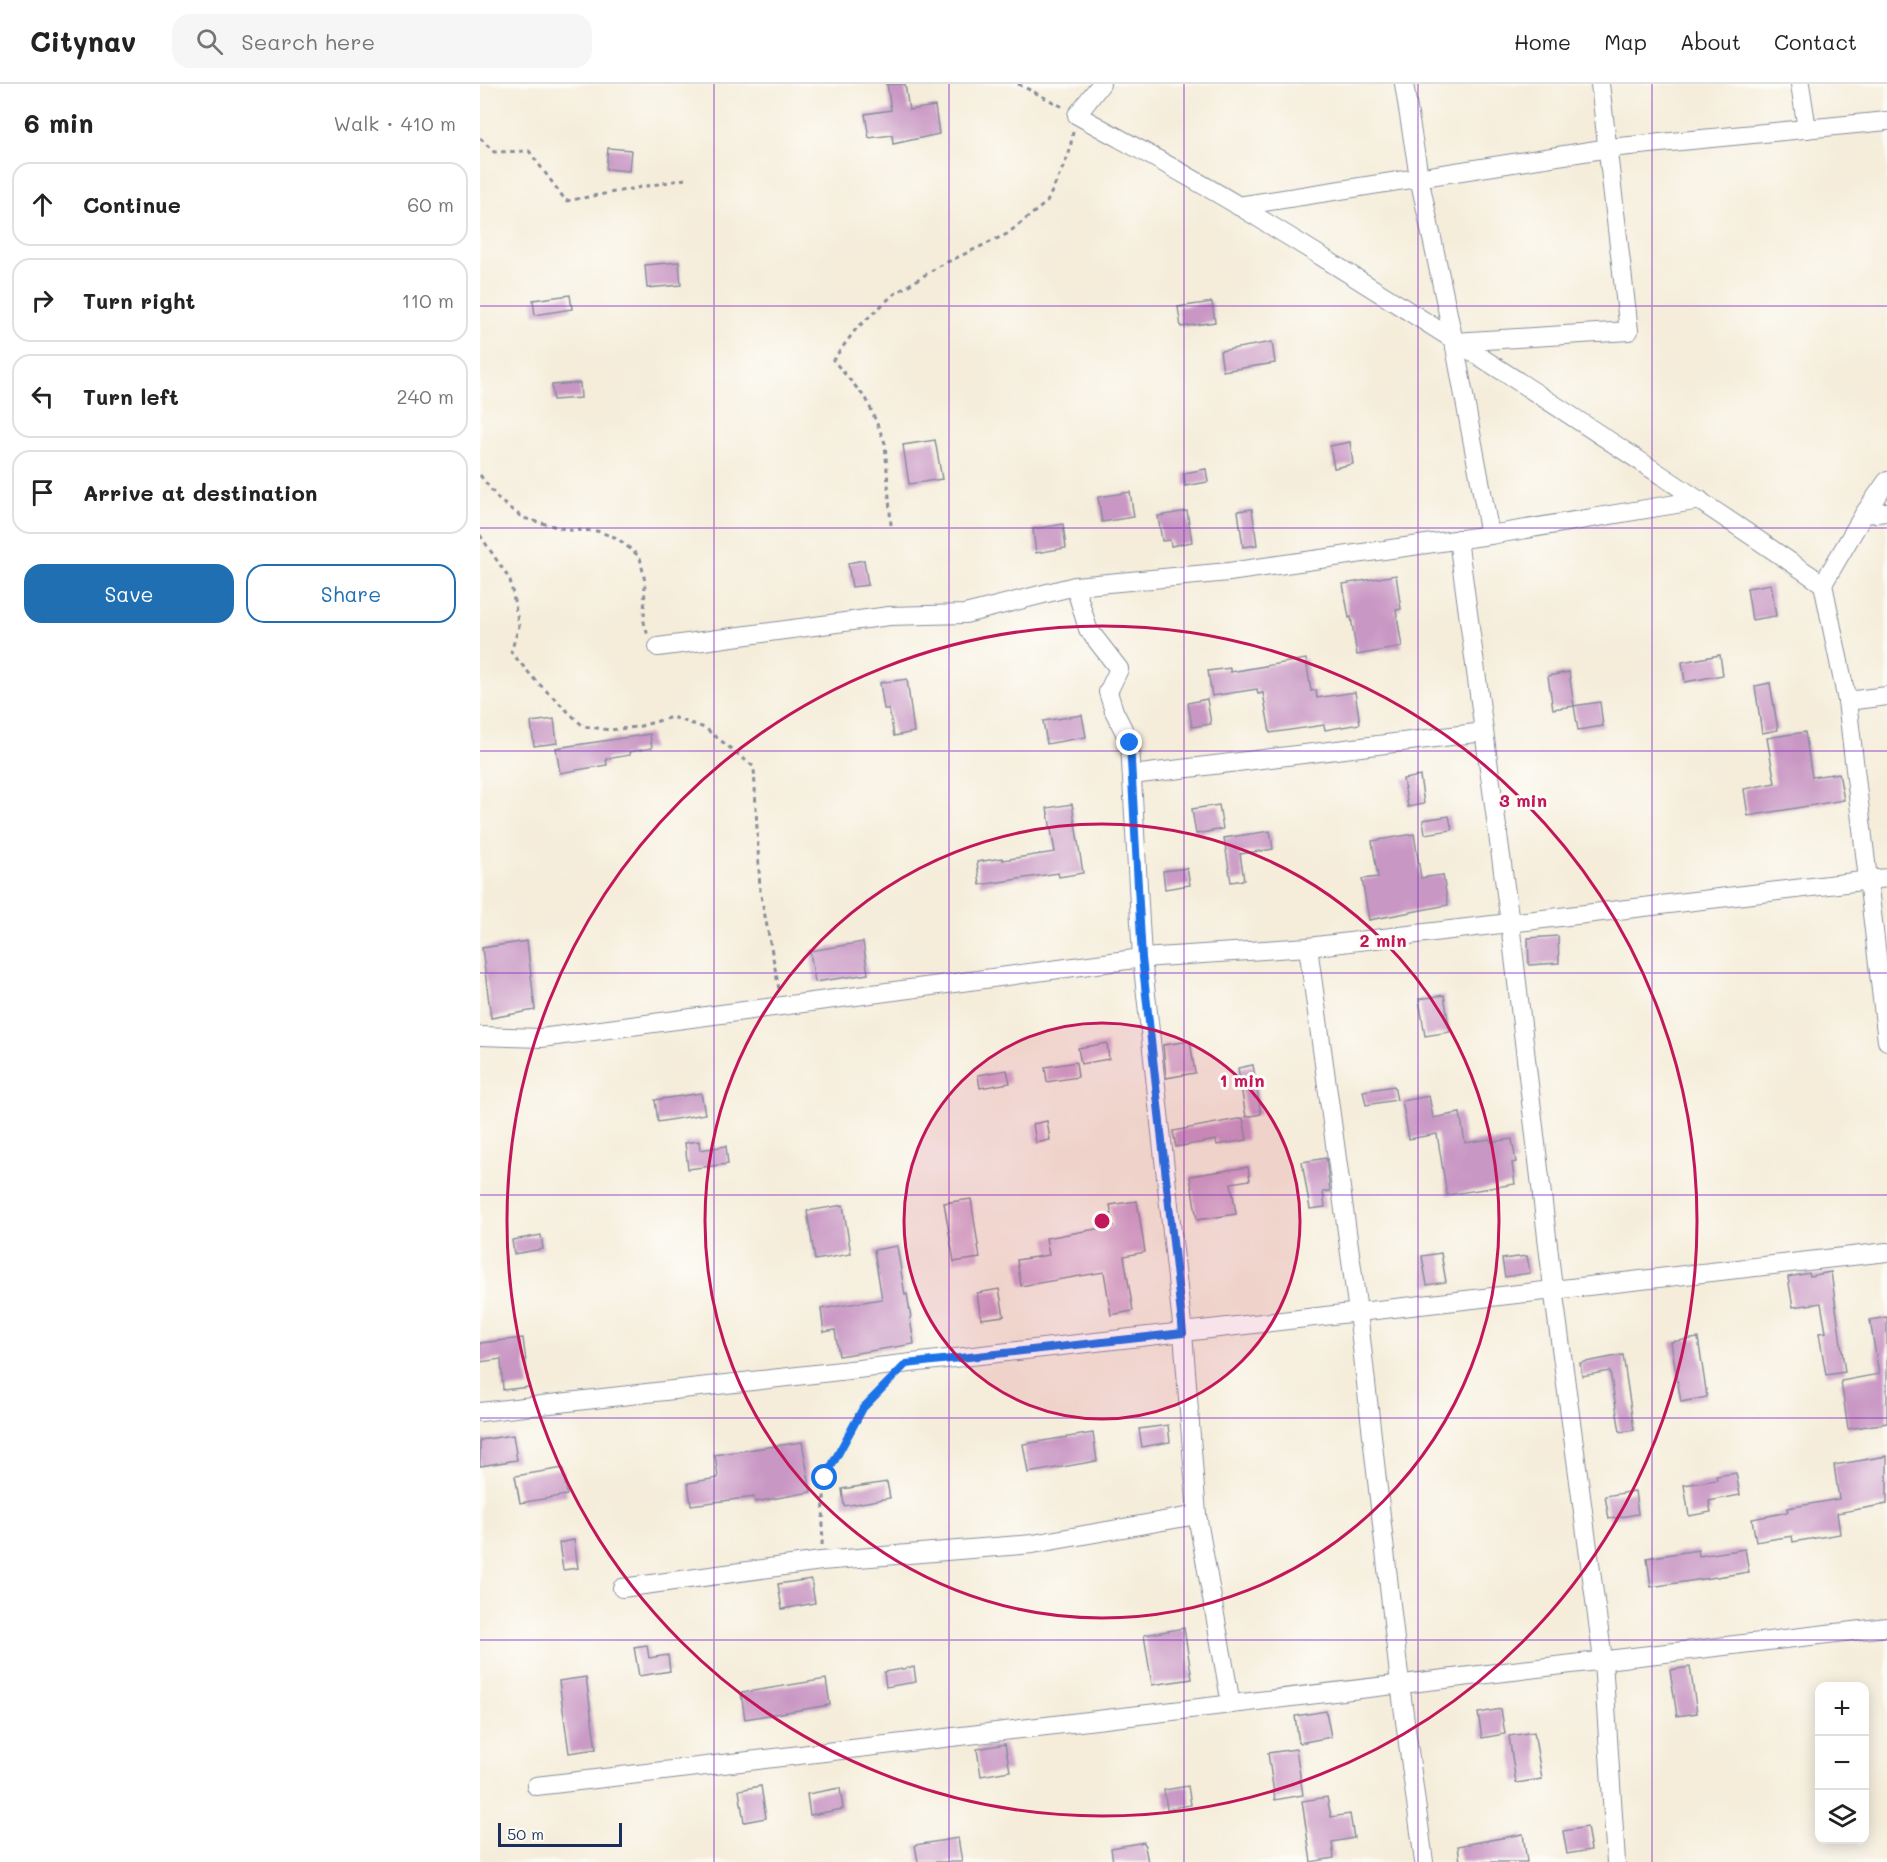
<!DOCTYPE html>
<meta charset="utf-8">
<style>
body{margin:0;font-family:Mali,sans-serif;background:#f6f6f6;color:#222}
.controls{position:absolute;right:18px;bottom:18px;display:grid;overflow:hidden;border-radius:12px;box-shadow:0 3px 15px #0003}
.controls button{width:54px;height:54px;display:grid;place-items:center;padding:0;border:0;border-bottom:2px solid #e0e0e0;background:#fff;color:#222;font:30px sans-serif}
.scale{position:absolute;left:18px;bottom:15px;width:124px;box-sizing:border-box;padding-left:6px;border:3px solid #1b2f5e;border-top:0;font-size:16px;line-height:21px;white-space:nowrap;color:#1b2f5e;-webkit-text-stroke:4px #fdfcf7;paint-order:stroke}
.stop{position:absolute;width:18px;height:18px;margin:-14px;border:4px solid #1a73e8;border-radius:50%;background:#fff}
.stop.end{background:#1a73e8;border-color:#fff;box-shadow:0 2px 6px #0008}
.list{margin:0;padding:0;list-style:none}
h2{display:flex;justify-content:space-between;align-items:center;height:78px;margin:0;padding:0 24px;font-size:26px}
h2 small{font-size:20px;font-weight:400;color:#767676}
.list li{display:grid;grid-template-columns:39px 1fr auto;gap:18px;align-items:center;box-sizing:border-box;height:84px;margin:0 12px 12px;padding:0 12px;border:2px solid #e0e0e0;border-radius:18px}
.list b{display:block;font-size:22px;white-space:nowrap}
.list em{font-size:20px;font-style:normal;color:#767676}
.actions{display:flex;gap:12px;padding:18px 24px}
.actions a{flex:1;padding:14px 0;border:2px solid #1f6fb2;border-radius:18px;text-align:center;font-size:21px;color:#1f6fb2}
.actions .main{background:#1f6fb2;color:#fff}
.icon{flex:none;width:33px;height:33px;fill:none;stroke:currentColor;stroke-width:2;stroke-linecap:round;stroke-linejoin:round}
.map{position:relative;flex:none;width:1407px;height:1778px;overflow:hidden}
header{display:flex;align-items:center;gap:36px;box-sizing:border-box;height:84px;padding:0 30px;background:#fff;border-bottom:2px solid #e0e0e0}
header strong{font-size:28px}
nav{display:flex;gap:33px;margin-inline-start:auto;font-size:21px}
.search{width:420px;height:54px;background:#f6f6f6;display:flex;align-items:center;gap:15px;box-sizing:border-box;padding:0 21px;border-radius:18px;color:#767676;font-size:22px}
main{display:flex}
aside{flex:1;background:#fff}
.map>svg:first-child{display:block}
.building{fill:#c997c4}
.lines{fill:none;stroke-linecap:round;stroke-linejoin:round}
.minor-casing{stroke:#888e9c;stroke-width:20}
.path{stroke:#888e9c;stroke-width:3;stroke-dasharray:4.5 4.5;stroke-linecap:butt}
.minor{stroke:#fff;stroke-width:18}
.route{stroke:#1a73e8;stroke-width:8}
.grid{fill:none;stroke:#7b2cbf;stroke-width:1.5;stroke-opacity:0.55}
.ring{fill:none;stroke:#c2185b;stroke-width:3}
.centre{fill:#c2185b;stroke:#fdfcf7;stroke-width:3}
.ring-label{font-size:18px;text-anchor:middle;font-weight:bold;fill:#c2185b;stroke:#fdfcf7;stroke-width:6;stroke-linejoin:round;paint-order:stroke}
</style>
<header>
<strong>Citynav</strong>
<div class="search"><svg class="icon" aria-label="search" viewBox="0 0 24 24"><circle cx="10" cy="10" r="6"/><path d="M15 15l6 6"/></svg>Search here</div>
<nav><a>Home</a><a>Map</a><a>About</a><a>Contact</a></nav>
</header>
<main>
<aside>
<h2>6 min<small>Walk · 410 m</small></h2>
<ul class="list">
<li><svg class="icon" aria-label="ahead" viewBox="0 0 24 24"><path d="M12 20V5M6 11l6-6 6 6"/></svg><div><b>Continue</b></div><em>60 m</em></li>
<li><svg class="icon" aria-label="right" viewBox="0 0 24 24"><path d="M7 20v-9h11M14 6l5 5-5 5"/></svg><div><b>Turn right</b></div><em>110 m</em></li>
<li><svg class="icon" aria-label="left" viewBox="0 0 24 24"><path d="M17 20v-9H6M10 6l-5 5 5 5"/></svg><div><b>Turn left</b></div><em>240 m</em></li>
<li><svg class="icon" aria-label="arrive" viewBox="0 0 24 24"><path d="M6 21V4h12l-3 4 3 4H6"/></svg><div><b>Arrive at destination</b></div></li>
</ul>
<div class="actions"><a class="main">Save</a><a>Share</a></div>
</aside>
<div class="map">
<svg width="1407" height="1778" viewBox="0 0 1407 1778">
<rect width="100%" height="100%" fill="#fdfcf7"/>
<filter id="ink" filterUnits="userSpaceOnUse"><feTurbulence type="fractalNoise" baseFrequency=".0167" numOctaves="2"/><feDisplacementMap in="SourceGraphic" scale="12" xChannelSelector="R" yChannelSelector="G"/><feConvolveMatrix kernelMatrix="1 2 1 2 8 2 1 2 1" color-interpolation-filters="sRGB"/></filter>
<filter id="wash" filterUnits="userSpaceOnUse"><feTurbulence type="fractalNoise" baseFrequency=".008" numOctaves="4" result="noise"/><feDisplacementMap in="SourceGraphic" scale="24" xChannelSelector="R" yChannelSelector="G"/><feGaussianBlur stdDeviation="1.35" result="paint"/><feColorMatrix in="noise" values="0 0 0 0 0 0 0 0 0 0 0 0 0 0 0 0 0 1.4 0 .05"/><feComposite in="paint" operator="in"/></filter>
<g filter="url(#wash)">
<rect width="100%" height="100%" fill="#f5edda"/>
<g id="blocks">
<g class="building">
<polygon points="407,0 425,0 429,26 455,22 459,50 413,60 412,51 389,54 385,30 411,26"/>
<polygon points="128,64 151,66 149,87 126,85"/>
<polygon points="199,178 201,201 167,204 165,181"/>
<polygon points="90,211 92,225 55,231 53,216"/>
<polygon points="732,218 735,238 701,243 698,223"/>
<polygon points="792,258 795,279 743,287 740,267"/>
<polygon points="100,299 101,314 73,316 72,301"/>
<polygon points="455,356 462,395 429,400 423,361"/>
<polygon points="870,358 873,380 854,384 850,362"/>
<polygon points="726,385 728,398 705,402 704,389"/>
<polygon points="650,408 654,433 622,438 618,413"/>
<polygon points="772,425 777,461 763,463 758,427"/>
<polygon points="707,427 712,458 691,462 690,456 682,457 678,432"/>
<polygon points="583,440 586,464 556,469 553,445"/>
<polygon points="384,476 388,501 372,503 368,479"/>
<polygon points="916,491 921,525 916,526 922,563 877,571 871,533 869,534 863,500"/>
<polygon points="1291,500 1296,532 1272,536 1267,504"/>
<polygon points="1240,571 1243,591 1205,598 1202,578"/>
<polygon points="826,575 831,607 836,606 837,614 875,608 880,640 845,646 844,641 790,649 783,609 778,610 777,605 732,612 728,587 750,584 750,588"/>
<polygon points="1089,588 1094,622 1073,625 1068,592"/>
<polygon points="427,595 434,648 414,652 409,625 404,625 400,599"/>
<polygon points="1290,599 1298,646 1282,649 1275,602"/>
<polygon points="727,615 731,640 712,643 708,619"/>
<polygon points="1120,618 1123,642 1098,646 1094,622"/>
<polygon points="602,631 606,653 567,660 563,637"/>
<polygon points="74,635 77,659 54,662 51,638"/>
<polygon points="1325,648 1332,693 1359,689 1364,716 1268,732 1264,705 1295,699 1287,654"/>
<polygon points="170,650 172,664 149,668 150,671 126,675 127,681 80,689 76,664"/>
<polygon points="940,692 944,720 928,723 923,695"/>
<polygon points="592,720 603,789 579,793 578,789 500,801 497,778 522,774 523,776 575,768 567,724"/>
<polygon points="739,721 743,745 716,750 712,725"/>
<polygon points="969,732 972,746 945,750 943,736"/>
<polygon points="790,747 793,765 760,770 764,796 751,798 744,754"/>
<polygon points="934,750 941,794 963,791 968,821 889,836 882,795 898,793 892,757"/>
<polygon points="707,784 710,801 685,805 683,787"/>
<polygon points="1078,852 1079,879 1049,881 1048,854"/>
<polygon points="47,857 55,926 11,934 2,864"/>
<polygon points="383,858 388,890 335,898 330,867"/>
<polygon points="964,911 970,948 945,952 939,915"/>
<polygon points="710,957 715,989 686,994 683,961"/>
<polygon points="627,959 629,975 601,980 598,964"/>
<polygon points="596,978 598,993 567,998 565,983"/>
<polygon points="773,981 781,1030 766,1033 758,984"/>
<polygon points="527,986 530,999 500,1004 498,991"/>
<polygon points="914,1002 917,1016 886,1021 883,1007"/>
<polygon points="221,1009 225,1030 178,1038 175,1016"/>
<polygon points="949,1012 953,1034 980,1029 985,1059 1010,1055 1011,1058 1032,1055 1036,1078 1032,1079 1035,1100 967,1111 957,1050 929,1055 922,1017"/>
<polygon points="763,1034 767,1056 737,1061 736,1056 696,1063 693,1047"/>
<polygon points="567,1037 570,1056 556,1059 553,1040"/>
<polygon points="219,1057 220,1066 246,1062 248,1080 208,1085 205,1059"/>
<polygon points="846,1074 850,1107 843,1108 845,1123 830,1125 822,1078"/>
<polygon points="768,1083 770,1096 751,1099 756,1130 717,1136 710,1092"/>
<polygon points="491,1115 500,1174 474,1178 464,1119"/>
<polygon points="657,1117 665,1168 644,1172 653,1227 631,1231 624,1188 541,1202 537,1176 569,1171 566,1154 633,1142 630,1121"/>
<polygon points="363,1121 371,1170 335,1176 327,1127"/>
<polygon points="61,1151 63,1165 34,1170 32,1156"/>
<polygon points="417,1162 425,1211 427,1210 431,1234 430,1234 434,1260 359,1272 355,1246 344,1248 341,1225 402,1215 394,1166"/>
<polygon points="961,1169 966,1198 947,1201 942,1172"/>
<polygon points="1047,1172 1050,1189 1025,1193 1022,1175"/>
<polygon points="1351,1188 1365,1288 1346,1291 1339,1249 1346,1248 1341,1219 1313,1223 1308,1193 1329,1189 1330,1192"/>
<polygon points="519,1205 524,1232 501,1235 497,1209"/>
<polygon points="1407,1233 1407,1339 1368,1345 1361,1297 1399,1290 1390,1236"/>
<polygon points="43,1254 49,1303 23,1306 21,1275 0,1278 0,1259"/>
<polygon points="1218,1254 1227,1313 1201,1318 1191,1258"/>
<polygon points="1143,1271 1154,1346 1140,1348 1130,1287 1102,1292 1100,1279"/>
<polygon points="688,1341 690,1358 662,1363 659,1345"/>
<polygon points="613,1349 617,1377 548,1389 543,1360"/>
<polygon points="33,1351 37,1376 0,1382 0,1356"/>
<polygon points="322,1358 331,1408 275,1418 274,1413 211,1421 208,1399 238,1394 235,1371"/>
<polygon points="1407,1372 1407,1420 1357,1429 1360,1450 1313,1458 1312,1452 1276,1458 1272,1435 1308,1428 1307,1424 1359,1415 1354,1381"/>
<polygon points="83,1384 87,1411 40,1419 35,1392"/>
<polygon points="1256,1389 1260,1411 1229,1417 1231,1428 1209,1432 1204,1401 1237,1396 1236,1392"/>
<polygon points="407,1398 410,1414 364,1422 362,1405"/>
<polygon points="1155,1407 1158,1430 1129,1435 1125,1412"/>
<polygon points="94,1456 98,1484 83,1486 79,1459"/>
<polygon points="1265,1465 1269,1488 1171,1503 1167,1474 1218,1466 1219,1472"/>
<polygon points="331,1495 335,1519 302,1525 298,1500"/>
<polygon points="704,1544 712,1595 672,1601 664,1551"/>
<polygon points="167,1561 169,1574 188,1571 190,1587 159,1592 154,1563"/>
<polygon points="434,1583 436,1598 406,1603 404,1588"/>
<polygon points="1210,1583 1217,1629 1197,1632 1190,1586"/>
<polygon points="106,1593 116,1665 89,1669 79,1597"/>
<polygon points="346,1595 350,1621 265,1635 261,1609"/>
<polygon points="1021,1625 1025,1650 1002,1654 998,1629"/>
<polygon points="846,1627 851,1653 819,1659 815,1632"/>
<polygon points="1054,1648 1062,1695 1036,1699 1029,1652"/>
<polygon points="525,1660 530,1687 501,1692 497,1665"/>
<polygon points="816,1665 823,1711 795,1716 788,1669"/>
<polygon points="281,1702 286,1734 264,1738 259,1706"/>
<polygon points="708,1702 711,1721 687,1725 684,1706"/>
<polygon points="360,1704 363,1725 330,1731 327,1710"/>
<polygon points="847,1713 851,1733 870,1730 874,1754 852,1758 854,1774 831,1778 822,1717"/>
<polygon points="1107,1743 1111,1766 1087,1770 1083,1747"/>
<polygon points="1043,1750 1047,1778 980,1778 978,1762"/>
<polygon points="478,1754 482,1778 438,1778 435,1761"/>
<polygon points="664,1758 668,1778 633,1778 631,1764"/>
</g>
</g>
</g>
<g filter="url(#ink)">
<use href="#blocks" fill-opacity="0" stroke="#888e9c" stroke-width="1.5"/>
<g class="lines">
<defs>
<g id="minor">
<path d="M621 0 597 31C651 61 706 90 759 122 957 242 1152 370 1343 500"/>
<polyline points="924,0 939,93 974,258 1010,451"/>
<polyline points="1320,0 1327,45"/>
<polyline points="758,122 1129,64 1407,37"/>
<polyline points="974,258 1149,247 1120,0"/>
<polyline points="1407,397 1384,430 1343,500 1367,617 1407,957"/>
<polyline points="1384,430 1407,428"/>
<polyline points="978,455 1030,839 1073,1204 1123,1576 1136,1778"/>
<polyline points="595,502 608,545 639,585 628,608 634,627 650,659 662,874 703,1249 717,1431 751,1620"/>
<polyline points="178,563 409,532 485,530 595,502 749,488 1010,451 1220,416"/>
<polyline points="1367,617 1407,612"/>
<polyline points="652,691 1004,648"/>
<polyline points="828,863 878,1228 920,1600 944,1778"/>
<polyline points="0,952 61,954 662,874 828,863 1407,794"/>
<polyline points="0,1328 1407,1168"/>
<polyline points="142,1504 341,1477 553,1460 717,1431"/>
<polyline points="56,1702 1407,1543"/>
</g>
</defs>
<use href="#minor" class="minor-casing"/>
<g class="path">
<polyline points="538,0 583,23"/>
<polyline points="0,54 14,68 49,67 86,117 205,95"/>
<polyline points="0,391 19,416 43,434 88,446 117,447 137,454 160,473 165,498 164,538 168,552"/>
<polyline points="411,441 405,359 387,316 353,276 376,245 413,211 459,182 527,150 567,118 589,70 593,48"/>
<polyline points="0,451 30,496 39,542 31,568 55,596 103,642 130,646 157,643 192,633 225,644 274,683 280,806 299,905"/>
<polyline points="342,1461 345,1394 383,1324 408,1298"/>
</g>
<use href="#minor" class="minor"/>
</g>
</g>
<g class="lines" filter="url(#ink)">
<polyline class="route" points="345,1394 383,1324 426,1280 703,1249 662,874 650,659"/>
</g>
<path class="grid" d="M234 0V1778M469 0V1778M704 0V1778M938 0V1778M1172 0V1778M0 222H1407M0 444H1407M0 667H1407M0 889H1407M0 1111H1407M0 1334H1407M0 1556H1407"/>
<circle cx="622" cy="1137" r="198" fill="#c2185b" fill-opacity=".12"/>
<g class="ring">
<circle cx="622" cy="1137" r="198"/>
<circle cx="622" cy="1137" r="397"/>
<circle cx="622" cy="1137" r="595"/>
</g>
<circle cx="622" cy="1137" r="9" class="centre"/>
<g class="ring-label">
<text x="1043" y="723">3 min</text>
<text x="903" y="863">2 min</text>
<text x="762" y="1003">1 min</text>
</g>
</svg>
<div class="controls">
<button>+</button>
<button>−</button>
<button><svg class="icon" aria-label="layers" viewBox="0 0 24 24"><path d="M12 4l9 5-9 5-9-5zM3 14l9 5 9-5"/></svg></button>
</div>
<div class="scale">50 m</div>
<div class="stop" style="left:345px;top:1394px"></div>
<div class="stop end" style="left:650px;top:659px"></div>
</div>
</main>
